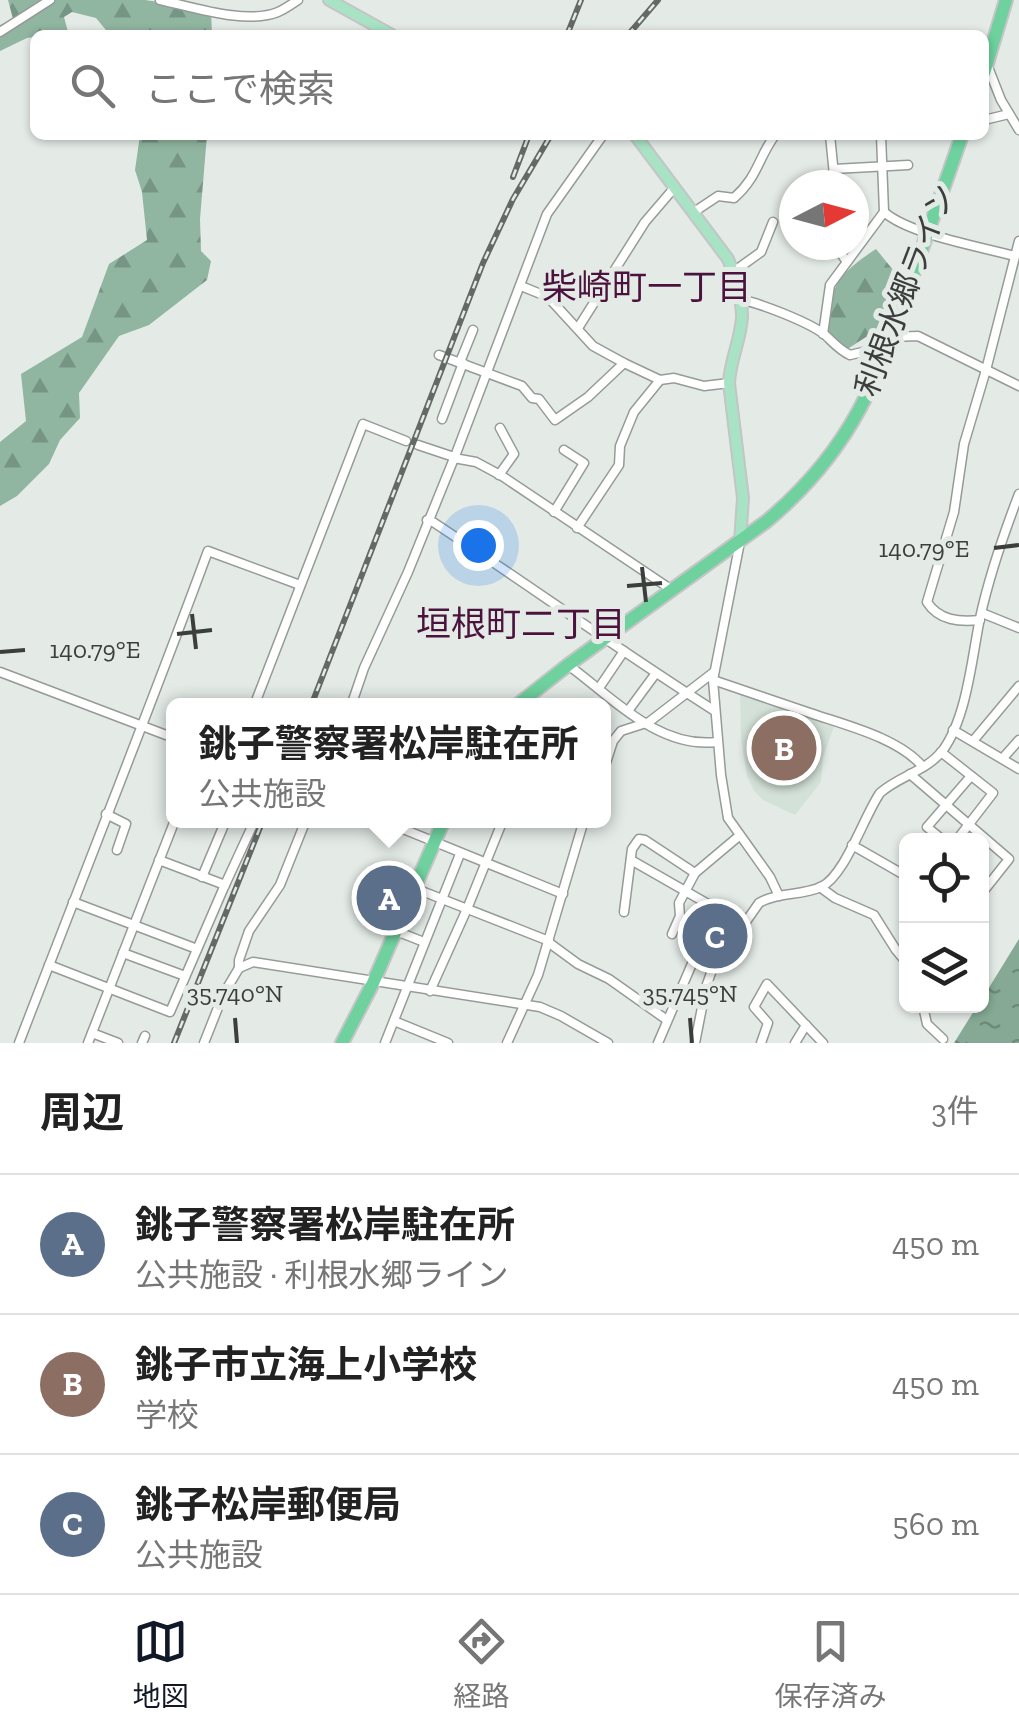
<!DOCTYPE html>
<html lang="ja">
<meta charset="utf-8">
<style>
body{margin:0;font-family:"Zilla Slab","Noto Sans JP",serif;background:#f2f2f2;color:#222}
.controls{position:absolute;right:30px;bottom:30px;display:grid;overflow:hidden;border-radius:15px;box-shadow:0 2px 8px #0004}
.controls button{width:90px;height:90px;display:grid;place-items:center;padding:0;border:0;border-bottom:2px solid #e0e0e0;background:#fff;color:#222;font:50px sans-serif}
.compass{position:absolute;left:779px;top:170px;width:90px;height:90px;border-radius:50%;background:#fff;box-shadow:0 2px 8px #0004;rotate:84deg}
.you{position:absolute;left:478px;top:545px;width:35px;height:35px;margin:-25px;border:8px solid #fff;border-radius:50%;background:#1a73e8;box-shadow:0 0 0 15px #1a73e833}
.badge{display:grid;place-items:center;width:65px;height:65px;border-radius:50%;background:#111827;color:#fff;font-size:32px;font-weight:700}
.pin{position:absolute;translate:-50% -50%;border:5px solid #fff;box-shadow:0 2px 10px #0006}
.popup{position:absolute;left:166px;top:698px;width:445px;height:130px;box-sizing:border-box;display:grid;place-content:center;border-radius:15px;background:#fff;filter:drop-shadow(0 2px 8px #0005);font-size:32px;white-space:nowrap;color:#767676}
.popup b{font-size:38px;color:#222}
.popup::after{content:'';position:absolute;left:50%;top:100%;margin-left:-20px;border:20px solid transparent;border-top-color:#fff}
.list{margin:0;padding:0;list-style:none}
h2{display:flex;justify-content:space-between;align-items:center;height:130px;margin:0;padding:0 40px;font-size:42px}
h2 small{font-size:32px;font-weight:400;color:#767676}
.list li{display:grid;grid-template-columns:65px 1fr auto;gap:30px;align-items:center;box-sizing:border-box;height:140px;padding:0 40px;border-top:2px solid #e0e0e0}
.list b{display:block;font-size:38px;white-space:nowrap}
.list p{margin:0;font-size:32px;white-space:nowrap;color:#767676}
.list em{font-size:32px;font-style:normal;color:#767676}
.icon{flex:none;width:55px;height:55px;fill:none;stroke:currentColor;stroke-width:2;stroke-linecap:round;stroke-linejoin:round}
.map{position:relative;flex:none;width:1019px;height:1043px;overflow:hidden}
.search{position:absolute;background:#fff;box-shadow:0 2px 8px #0004;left:30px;right:30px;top:30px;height:110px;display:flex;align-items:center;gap:25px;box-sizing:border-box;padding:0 35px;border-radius:15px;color:#767676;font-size:38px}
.sheet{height:550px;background:#fff}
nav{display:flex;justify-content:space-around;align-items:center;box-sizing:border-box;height:140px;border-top:2px solid #e0e0e0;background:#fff;font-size:28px;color:#767676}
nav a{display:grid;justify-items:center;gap:5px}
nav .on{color:#111827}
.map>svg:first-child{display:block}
.built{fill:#d3e1d8}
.forest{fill:url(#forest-firs)}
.water{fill:url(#water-ripples)}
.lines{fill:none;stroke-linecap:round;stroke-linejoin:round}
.minor-casing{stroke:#959b97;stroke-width:11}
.major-casing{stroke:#c4c5c4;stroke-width:14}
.highway-casing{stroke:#c4c5c4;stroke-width:16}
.minor{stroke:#fff;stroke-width:8}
.major{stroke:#a8e3c5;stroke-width:10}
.highway{stroke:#6ed19e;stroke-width:12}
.rail-casing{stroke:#646866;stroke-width:6}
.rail{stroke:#e4ebe7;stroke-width:2.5;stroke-dasharray:8;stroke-linecap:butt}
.ticks{fill:none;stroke:#3b3e3c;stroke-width:4}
.labels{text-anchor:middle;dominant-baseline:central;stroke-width:10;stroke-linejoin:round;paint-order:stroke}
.street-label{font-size:32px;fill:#3b3e3c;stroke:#e4ebe7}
.neighbourhood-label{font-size:35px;fill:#4a123c;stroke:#e4ebe7}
.ticks-label{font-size:25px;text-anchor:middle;fill:#3b3e3c;stroke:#e4ebe7;stroke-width:10;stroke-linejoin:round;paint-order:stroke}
</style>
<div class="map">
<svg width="1019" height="1043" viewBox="0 0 1019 1043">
<defs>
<pattern id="forest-firs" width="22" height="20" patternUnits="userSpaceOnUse" patternTransform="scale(2.5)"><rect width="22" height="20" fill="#90b5a0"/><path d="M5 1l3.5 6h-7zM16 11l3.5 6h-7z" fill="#779584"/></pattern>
<pattern id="water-ripples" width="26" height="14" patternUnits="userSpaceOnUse" patternTransform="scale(2.5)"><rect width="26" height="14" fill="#85a994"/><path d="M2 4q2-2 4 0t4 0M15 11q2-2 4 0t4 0" fill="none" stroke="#6e8b7a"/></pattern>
</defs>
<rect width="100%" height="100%" fill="#e4ebe7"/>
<polygon class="built" points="740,692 835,724 823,757 821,782 795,815 763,800 754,791 747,776 741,739"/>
<g class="forest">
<polygon points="8,0 145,0 211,10 212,35 110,35 96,18 72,12 64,17 68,32 59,35 35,35 35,37 27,38 0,51 0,25 13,19"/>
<polygon points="140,135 207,135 200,219 201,251 211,261 207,280 149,325 119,336 79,393 80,418 60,440 49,464 17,496 0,506 0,442 26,421 21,374 82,337 109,264 147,240 142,192 135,170"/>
<path d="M876 249 898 276 902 295 884 344 866 337 846 350 826 333C832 285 834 277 876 249Z"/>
</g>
<polygon class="water" points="1019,939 1019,1043 954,1043 977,1006 982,1006 982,999"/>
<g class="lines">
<defs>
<g id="minor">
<path d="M160 0C193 7 246 25 278 12 285 9 292 4 298 0"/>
<polyline points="0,32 50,0"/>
<polyline points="988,67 1001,100 1019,130"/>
<polyline points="984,120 1009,114"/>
<polyline points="830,135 835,185"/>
<polyline points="834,169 908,165"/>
<path d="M694 212 718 196 734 198C758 177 758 158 775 135"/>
<path d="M884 212C909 234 980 247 1015 256"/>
<polyline points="835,245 847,262"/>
<polyline points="733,272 761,252 773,222"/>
<polyline points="521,286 548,297 593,346 624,363 660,380 674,378 704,386 729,383"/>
<path d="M739 299C760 303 808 322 824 334 833 342 839 350 850 355L888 346"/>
<polyline points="578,328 645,222 675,187"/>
<polyline points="823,334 830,285 884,212 881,135"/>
<polyline points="892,337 918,336 1019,386"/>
<polyline points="439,355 522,386 532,398 539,399 555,420 588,397 624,363"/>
<polyline points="460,362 473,330"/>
<polyline points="442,419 463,363"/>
<polyline points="418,445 454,457"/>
<polyline points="454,458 476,462 502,476 672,590"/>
<polyline points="499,475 514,454 500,428"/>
<polyline points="554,512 584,463 564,450"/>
<path d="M427 520 433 522C527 584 619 650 715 711"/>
<polyline points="577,528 619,465 620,446 634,412 660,380"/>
<polyline points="740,542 713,680 721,775 728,818 770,877 779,896"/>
<polyline points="982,613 1019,628"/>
<path d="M980 620C960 622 939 621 927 602L954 512 964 444 986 370 1019 241"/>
<path d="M568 665C612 697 658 749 717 742"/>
<polyline points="0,672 174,738"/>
<path d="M713 680C745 691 778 702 810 713 845 725 899 738 923 767"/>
<polyline points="599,688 624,651"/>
<polyline points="254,706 363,424 406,441"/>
<polyline points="351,706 364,668 408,572 457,451 547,214 603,135"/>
<polyline points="628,711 656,673"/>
<polyline points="953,730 1019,769"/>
<polyline points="973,741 1019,686"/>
<polyline points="941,752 993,793 956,841"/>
<polyline points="1003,758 1019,740"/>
<polyline points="604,769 613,741 621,731 649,722 714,672"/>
<polyline points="910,774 1009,859 982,893"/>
<polyline points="106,814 126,824 117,850"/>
<polyline points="381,820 563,894"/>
<polyline points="944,841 927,827 971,776"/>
<polyline points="852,845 906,876"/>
<polyline points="159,860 225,885"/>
<polyline points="631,860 715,908"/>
<polyline points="202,877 226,820"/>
<polyline points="820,887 835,898 874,915 896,950 906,962"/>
<polyline points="414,888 549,941"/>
<polyline points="73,902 197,949"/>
<polyline points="624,912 632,849 639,839 645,840 695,873"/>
<polyline points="396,931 424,942"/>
<polyline points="672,934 680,916 679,903 695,873 739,836"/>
<polyline points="548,942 578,964 609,979 667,1020"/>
<polyline points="123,953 185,976"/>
<polyline points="49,965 170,1012 224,887 255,820"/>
<polyline points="239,968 253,962 540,1007 561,1016 608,1043"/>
<polyline points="430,991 467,909 503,820"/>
<polyline points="923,1006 927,1024 943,1039"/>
<polyline points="394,1021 448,1043"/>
<polyline points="92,1033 118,1043"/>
<path d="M19 1043C82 879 147 716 208 551L300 585"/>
<polyline points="88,1043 175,820"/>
<polyline points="142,1043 145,1036"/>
<polyline points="204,1043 223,995 239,968 239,960 249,931 280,885 306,820"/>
<polyline points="385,1043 460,854"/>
<polyline points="507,1043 538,975 584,820"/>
<polyline points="658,1043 694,959 712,970"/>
<path d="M695 1043 706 987 712 970 759 903C777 892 801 896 821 887 845 876 864 816 880 793 899 776 927 771 943 750 967 717 972 657 980 618 989 577 1004 533 1019 494"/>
<polyline points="761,1043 768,1023 754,1007 767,984 823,1043"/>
<polyline points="795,1043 806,1025"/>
</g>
<g id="major">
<polyline points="329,0 392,35"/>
<path d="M635 135 728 259C735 277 742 297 742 317 741 339 730 360 729 383L743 498 740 542"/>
</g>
<g id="highway">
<polyline points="984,73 1006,0"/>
<path d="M516 706 568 665 767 521C857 445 879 374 916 266 931 222 947 179 962 135"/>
<polyline points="342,1043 373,983 444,820"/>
</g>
</defs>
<use href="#minor" class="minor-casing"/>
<use href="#major" class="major-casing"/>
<use href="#highway" class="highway-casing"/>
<use href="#minor" class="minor"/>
<use href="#major" class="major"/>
<use href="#highway" class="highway"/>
<defs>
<g id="rail">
<polyline points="567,35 581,0"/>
<polyline points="628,35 658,0"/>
<polyline points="513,177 529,135"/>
<polyline points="311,706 483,263 513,199 551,135"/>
<polyline points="174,1043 263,820"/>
</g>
</defs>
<use href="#rail" class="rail-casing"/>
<use href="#rail" class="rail"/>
</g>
<path class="ticks" d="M994 548 1019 545M642 567 646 602M627 586 662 583M192 614 196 649M177 634 212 630M0 652 25 650M235 1018 237 1043M690 1018 692 1043"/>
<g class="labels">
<g class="street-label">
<text transform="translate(905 290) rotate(-69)">利根水郷ライン</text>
</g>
<g class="neighbourhood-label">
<text x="647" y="287">柴崎町一丁目</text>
<text x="521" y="624">垣根町二丁目</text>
</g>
</g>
<g class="ticks-label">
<text x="924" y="557">140.79°E</text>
<text x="95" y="658">140.79°E</text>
<text x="235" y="1002">35.740°N</text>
<text x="690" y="1002">35.745°N</text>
</g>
</svg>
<div class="controls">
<button><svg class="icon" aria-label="locate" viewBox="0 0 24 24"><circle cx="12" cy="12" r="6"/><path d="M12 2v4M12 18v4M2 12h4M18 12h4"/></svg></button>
<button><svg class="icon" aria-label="layers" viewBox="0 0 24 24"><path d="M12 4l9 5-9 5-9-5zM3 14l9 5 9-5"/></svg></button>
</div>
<svg class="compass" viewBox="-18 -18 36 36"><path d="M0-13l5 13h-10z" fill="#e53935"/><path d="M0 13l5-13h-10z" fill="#767676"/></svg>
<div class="you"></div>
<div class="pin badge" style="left:389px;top:898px;background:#5c6f8a">A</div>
<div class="popup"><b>銚子警察署松岸駐在所</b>公共施設</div>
<div class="pin badge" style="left:784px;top:748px;background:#8d6e63">B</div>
<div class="pin badge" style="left:715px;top:936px;background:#5c6f8a">C</div>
<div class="search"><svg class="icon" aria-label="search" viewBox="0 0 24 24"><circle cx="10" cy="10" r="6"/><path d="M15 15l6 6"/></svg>ここで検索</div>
</div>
<section class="sheet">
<h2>周辺<small>3件</small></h2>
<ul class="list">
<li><span class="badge" style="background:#5c6f8a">A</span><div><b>銚子警察署松岸駐在所</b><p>公共施設 · 利根水郷ライン</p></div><em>450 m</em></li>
<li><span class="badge" style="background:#8d6e63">B</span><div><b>銚子市立海上小学校</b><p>学校</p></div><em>450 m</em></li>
<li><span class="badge" style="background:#5c6f8a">C</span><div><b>銚子松岸郵便局</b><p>公共施設</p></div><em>560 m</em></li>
</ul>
</section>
<nav>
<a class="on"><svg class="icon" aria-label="map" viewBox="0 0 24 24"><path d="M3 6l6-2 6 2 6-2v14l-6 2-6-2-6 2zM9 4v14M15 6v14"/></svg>地図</a>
<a><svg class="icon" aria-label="directions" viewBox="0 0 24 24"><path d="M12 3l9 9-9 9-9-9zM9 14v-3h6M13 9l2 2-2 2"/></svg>経路</a>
<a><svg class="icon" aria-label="saved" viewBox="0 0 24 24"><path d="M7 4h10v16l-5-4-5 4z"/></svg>保存済み</a>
</nav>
